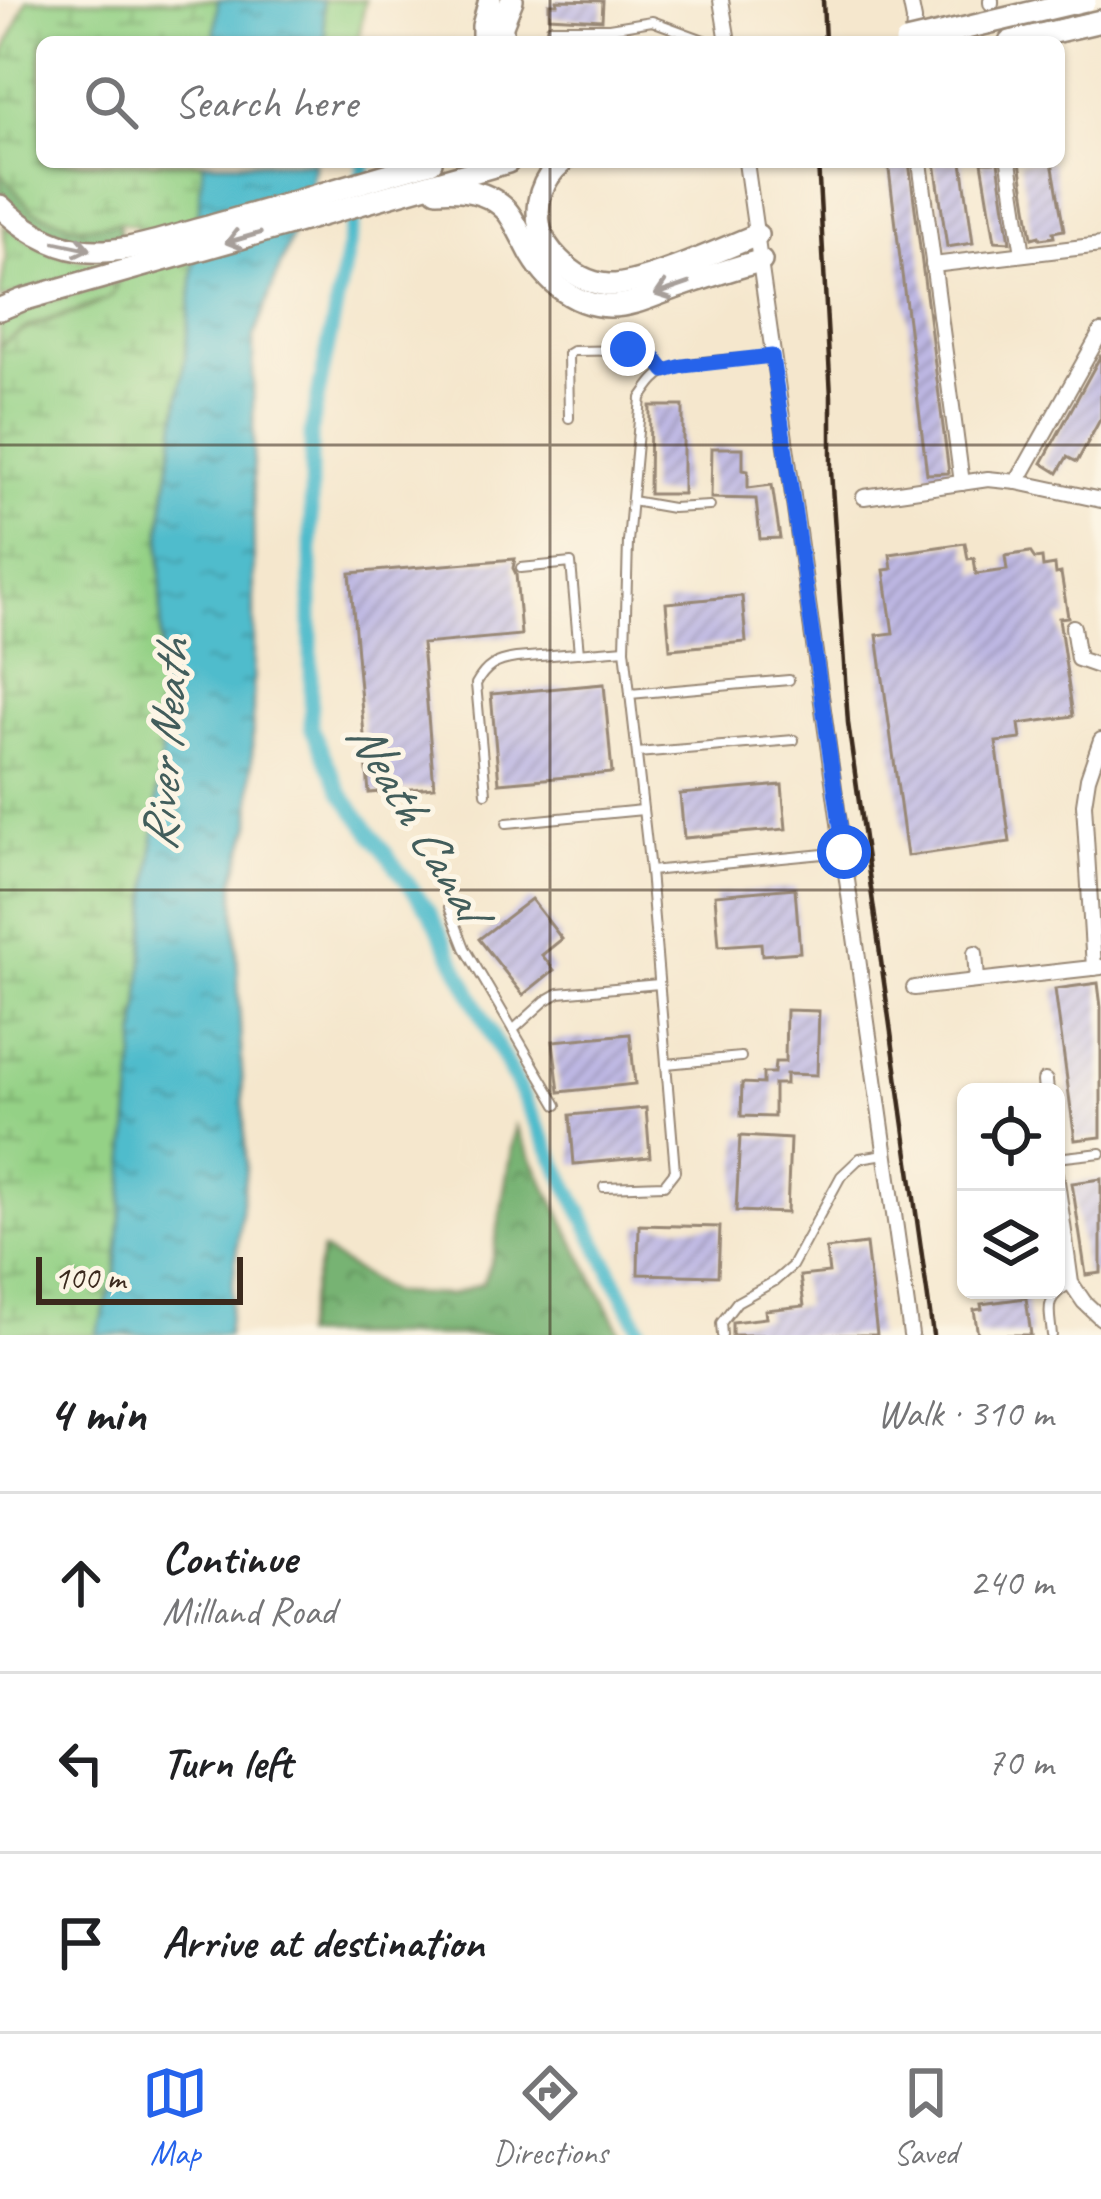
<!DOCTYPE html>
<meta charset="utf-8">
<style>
body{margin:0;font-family:Caveat,sans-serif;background:#f2f2f2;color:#202124}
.controls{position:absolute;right:36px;bottom:36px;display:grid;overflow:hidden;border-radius:18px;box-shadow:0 3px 9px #0004}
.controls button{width:108px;height:108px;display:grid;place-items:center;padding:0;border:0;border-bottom:3px solid #e0e0e0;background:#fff;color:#202124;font:60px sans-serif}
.scale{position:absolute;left:36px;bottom:30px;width:207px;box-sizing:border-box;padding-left:12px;border:6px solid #3b2a1e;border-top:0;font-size:33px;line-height:42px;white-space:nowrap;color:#3b2a1e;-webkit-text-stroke:9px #fcf5e5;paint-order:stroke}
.stop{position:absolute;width:36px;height:36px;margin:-27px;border:9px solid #2563eb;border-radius:50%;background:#fff}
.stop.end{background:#2563eb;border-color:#fff;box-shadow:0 3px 12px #0008}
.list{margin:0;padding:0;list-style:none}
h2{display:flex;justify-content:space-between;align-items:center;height:156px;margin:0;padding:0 48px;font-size:51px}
h2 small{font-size:39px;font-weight:400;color:#757577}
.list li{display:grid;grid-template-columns:78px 1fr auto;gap:36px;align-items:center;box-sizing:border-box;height:180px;padding:0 48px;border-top:3px solid #e0e0e0}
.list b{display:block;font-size:45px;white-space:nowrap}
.list p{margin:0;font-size:39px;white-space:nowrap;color:#757577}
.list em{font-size:39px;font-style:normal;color:#757577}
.icon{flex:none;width:66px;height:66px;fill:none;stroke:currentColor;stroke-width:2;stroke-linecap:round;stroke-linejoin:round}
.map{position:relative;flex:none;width:1101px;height:1335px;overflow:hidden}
.search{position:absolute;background:#fff;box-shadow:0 3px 9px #0004;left:36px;right:36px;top:36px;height:132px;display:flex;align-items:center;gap:30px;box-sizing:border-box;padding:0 42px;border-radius:18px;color:#757577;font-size:45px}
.sheet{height:696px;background:#fff}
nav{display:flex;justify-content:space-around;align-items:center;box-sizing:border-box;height:168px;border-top:3px solid #e0e0e0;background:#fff;font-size:33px;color:#757577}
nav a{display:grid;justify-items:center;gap:6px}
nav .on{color:#2563eb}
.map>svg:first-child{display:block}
.grass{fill:url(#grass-tufts);stroke:#687e52;stroke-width:3}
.forest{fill:url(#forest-crowns);stroke:#596e48;stroke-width:3}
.wetland{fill:url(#wetland-marsh);stroke:#687e52;stroke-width:3}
.water{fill:url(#water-ripples);stroke:#467375;stroke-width:3}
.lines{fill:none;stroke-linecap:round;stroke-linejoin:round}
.canal{stroke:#50bccc;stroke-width:15}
.building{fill:url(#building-hatch)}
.lane-casing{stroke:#988876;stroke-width:12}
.street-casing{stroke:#988876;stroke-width:18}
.primary-casing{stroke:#988876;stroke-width:26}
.lane{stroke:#fff;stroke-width:8}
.street{stroke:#fff;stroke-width:14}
.primary{stroke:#fff;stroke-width:21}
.rail{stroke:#3b2a1e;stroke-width:4.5}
.primary-bridge-casing{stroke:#988876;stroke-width:26;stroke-linecap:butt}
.primary-bridge{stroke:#fff;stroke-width:21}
.oneway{stroke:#a79f9a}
.route{stroke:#2563eb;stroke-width:15}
.grid{fill:none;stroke:#3b2a1e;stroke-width:3;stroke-opacity:0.55}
.labels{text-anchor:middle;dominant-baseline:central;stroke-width:10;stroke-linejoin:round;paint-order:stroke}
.water-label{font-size:51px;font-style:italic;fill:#425d5b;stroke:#fcf5e5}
</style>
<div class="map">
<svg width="1101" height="1335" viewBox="0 0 1101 1335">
<defs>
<pattern id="grass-tufts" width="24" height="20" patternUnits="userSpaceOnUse" patternTransform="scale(3)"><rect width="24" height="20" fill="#94d186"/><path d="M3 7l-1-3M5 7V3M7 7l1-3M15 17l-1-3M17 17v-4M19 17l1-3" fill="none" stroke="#7aaa6d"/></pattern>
<pattern id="forest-crowns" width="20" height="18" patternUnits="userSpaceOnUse" patternTransform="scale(3)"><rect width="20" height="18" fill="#77b373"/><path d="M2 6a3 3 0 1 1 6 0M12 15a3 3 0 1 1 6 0" fill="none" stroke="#63925e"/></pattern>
<pattern id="wetland-marsh" width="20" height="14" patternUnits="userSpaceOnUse" patternTransform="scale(3)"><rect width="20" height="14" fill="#94d186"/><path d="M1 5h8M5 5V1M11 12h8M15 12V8" fill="none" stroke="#7aaa6d"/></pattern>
<pattern id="water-ripples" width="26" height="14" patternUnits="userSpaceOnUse" patternTransform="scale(3)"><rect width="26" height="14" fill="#50bccc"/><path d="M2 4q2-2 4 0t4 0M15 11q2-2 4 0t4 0" fill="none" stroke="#4499a5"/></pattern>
<pattern id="building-hatch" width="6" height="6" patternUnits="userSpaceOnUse" patternTransform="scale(3)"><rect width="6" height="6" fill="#bdb7e3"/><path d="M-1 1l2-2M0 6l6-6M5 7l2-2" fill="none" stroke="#9b95b7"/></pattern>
</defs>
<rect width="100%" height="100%" fill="#fcf5e5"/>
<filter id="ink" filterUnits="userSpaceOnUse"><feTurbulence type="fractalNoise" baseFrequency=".00833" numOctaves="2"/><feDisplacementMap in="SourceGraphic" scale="24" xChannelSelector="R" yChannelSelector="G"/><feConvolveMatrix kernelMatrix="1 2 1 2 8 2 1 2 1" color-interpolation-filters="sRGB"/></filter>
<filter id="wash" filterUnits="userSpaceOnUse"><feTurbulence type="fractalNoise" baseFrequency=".004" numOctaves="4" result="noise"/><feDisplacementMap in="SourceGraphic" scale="48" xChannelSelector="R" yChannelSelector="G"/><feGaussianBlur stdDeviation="2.7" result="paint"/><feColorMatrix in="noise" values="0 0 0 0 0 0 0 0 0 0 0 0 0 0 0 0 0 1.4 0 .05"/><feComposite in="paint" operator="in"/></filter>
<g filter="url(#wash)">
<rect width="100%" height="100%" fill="#f5e7cd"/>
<g class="grass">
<polygon points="322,0 365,0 358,42 326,42"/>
<path d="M4 226C36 246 72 267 111 259L113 265 0 299 6 256Z"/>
<polygon points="118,282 112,295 106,300 27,327 0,346 0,319 20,309"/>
</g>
<g class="forest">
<path d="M0 172 34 211 79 227 119 222 121 236C109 238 94 243 82 242 47 240 23 216 0 192Z"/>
<polygon points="515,1126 622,1335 301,1335 322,1250 391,1293 450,1295 483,1283 494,1252"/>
</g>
<path class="wetland" d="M27 0H219L215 42H42V162H204L185 358 161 526V754L116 1274 96 1335H0V346C33 318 77 319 112 296L138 226 119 222 79 227 34 211 0 172V62Z"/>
<g class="water">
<polygon points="218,0 322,0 326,42 214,42"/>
<polygon points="203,162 315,162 311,184 253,339 254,643 251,824 234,881 246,1168 227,1335 96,1335 116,1274 161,754 161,527 185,358"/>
</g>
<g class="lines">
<polyline class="canal" points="365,162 311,431 311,727 342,794 430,913 643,1335"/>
</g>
<g id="blocks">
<g class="building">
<polygon points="557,0 603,1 602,20 549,17 549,4 557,4"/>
<polygon points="888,162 909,162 949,473 927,474"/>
<polygon points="935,162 962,162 973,243 947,247"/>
<polygon points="982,162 998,162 1010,242 995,241"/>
<polygon points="1020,162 1052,162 1064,230 1053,232 1054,237 1040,239 1039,236 1032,238"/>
<polygon points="1101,355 1101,418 1077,462 1067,457 1058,473 1042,463"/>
<polygon points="650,406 683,406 683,494 649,494"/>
<polygon points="712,448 743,448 743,470 748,471 748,488 772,485 780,538 760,539 756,499 711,498"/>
<polygon points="965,543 968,559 974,558 976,574 1007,570 1005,556 1030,552 1035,559 1042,558 1043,567 1055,565 1056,574 1061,573 1068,617 1059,618 1073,716 1019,724 1021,739 996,742 1010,842 907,856 877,635 893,633 884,570 892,569 890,554"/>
<polygon points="515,559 513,568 516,574 521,635 422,644 434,787 369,793 350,573"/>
<polygon points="742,596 746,642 670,649 666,603"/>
<polygon points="604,684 612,773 499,783 491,694"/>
<polygon points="782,785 786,829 684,838 680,794"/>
<polygon points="795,888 800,952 762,955 761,943 719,946 715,895"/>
<polygon points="531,899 562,939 542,955 554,970 523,995 479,939"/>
<polygon points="1098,983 1101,1007 1101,1137 1075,1140 1055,989"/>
<polygon points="786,1010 819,1011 817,1075 786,1074 786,1084 774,1084 774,1117 741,1116 742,1083 763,1084 763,1073 774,1073 775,1062 785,1062"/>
<polygon points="630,1034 635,1084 559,1092 553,1041"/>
<polygon points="646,1108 650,1157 574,1164 570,1115"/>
<polygon points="740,1136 790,1139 787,1213 736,1211"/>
<polygon points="1101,1179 1101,1273 1086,1275 1072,1183"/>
<polygon points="639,1225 720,1227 718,1276 638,1274"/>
<polygon points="866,1244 877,1335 732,1335 732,1322 766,1318 765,1310 804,1306 800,1276 829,1273 826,1249"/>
<polygon points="1026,1298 1031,1335 978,1335 974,1310 982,1309 981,1304"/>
</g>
</g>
</g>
<g filter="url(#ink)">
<use href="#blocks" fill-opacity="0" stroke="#988876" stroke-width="3"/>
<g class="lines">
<defs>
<g id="lane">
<polyline points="551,28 609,28 652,21 709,42"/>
<polyline points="569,418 568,354 573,351 643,350 652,354 665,371"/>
<polyline points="632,501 672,508 710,506"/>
<polyline points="521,568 571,563 579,653"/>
<polyline points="630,694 789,680"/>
<polyline points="637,753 794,740"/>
<path d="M486 793 476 684C486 666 496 661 516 658L625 649"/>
<polyline points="507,823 643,810"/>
<polyline points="650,871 844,852"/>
<polyline points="449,907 465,948 513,1030"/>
<polyline points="666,1064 741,1057"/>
<polyline points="557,1105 513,1030 545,1001 559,993 659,984"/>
<polyline points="1056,1158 1101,1153"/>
<path d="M604 1187 664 1185 675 1171 650 871 625 649 628 542 641 398C649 387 655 376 668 370 691 360 745 359 772 356"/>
<polyline points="722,1335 721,1323 737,1302 775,1281 792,1266 841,1176 860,1158 885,1154"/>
<path d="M1052 1335C1049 1306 1044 1300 1070 1284"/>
</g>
<g id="street">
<polyline points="721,0 728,42"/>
<polyline points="910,0 914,20 913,42"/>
<polyline points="991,0 991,3"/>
<polyline points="746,162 911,1335"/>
<polyline points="920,162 962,483"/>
<polyline points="1009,162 1023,254"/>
<polyline points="933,265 1101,245"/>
<polyline points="1017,482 1101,332"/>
<polyline points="864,497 988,479 1017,482 1101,500"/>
<polyline points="1073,627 1078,659 1101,667"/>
<polyline points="975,953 977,980"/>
<polyline points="1094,968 1084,804 1088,778 1101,740"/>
<polyline points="914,988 1101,967"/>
<polyline points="1045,1081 1046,1092"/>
<polyline points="1056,1174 1071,1283 1084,1302 1101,1318"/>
</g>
<g id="primary">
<polyline points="483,42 483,26 490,0"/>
<polyline points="502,42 502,25 512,0"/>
<polyline points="1010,42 1101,21"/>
<path d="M562 162C542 179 534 203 540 229 543 242 550 251 559 260 573 274 587 283 608 285 639 287 724 248 757 235"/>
<path d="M437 190C461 188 488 191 506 210 514 219 519 232 525 242 541 276 570 306 610 306 632 306 652 296 672 289 702 279 731 268 761 261"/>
<path d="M0 206C21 227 51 246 81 250 122 256 168 237 208 227 283 206 357 183 431 162"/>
<polyline points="0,309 22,300 508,162"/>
</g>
</defs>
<use href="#lane" class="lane-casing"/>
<use href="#street" class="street-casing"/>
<use href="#primary" class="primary-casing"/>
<use href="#lane" class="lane"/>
<use href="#street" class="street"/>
<use href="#primary" class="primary"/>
<g class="rail">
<polyline points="823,0 825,42"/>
<polyline points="818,162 831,396 831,471 848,723 933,1335"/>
</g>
<defs>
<polyline id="primary-bridge" points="906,42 1085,0"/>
</defs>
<use href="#primary-bridge" class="primary-bridge-casing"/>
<use href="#primary-bridge" class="primary-bridge"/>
</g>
<defs><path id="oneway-shaft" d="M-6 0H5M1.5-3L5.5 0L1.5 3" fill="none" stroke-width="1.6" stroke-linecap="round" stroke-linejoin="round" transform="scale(3)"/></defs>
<g class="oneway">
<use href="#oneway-shaft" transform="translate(243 238) rotate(164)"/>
<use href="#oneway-shaft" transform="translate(73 246) rotate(12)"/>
<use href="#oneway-shaft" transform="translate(672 289) rotate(161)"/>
</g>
</g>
<g class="lines" filter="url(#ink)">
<polyline class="route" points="628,349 652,354 665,371 683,366 772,356 844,852"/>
</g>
<path class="grid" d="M550 0V42M550 162V1335M0 445H1101M0 890H1101"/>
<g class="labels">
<g class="water-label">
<text transform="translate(165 746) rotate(-86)">River Neath</text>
<text transform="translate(417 819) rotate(59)">Neath Canal</text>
</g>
</g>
</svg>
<div class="controls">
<button><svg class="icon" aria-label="locate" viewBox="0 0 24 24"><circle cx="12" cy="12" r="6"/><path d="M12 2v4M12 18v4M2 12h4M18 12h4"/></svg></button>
<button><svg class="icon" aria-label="layers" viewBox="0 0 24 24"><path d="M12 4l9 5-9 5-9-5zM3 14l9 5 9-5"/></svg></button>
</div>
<div class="scale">100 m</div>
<div class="stop" style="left:844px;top:852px"></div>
<div class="stop end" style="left:628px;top:349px"></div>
<div class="search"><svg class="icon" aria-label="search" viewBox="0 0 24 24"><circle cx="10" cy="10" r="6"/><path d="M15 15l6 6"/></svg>Search here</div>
</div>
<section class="sheet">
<h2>4 min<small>Walk · 310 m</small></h2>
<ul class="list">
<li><svg class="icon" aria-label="ahead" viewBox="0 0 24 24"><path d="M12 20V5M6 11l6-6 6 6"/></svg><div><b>Continue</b><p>Milland Road</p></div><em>240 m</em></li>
<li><svg class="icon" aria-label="left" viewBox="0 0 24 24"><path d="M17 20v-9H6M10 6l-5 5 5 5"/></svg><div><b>Turn left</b></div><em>70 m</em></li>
<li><svg class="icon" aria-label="arrive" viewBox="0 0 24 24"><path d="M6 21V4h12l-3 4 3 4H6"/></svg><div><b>Arrive at destination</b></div></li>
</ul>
</section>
<nav>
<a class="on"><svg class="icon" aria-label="map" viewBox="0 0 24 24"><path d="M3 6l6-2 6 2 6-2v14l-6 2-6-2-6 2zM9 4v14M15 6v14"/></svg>Map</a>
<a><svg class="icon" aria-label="directions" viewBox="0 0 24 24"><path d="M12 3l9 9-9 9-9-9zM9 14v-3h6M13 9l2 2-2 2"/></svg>Directions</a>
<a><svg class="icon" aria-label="saved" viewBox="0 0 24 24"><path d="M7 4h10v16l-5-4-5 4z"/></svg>Saved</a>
</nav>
